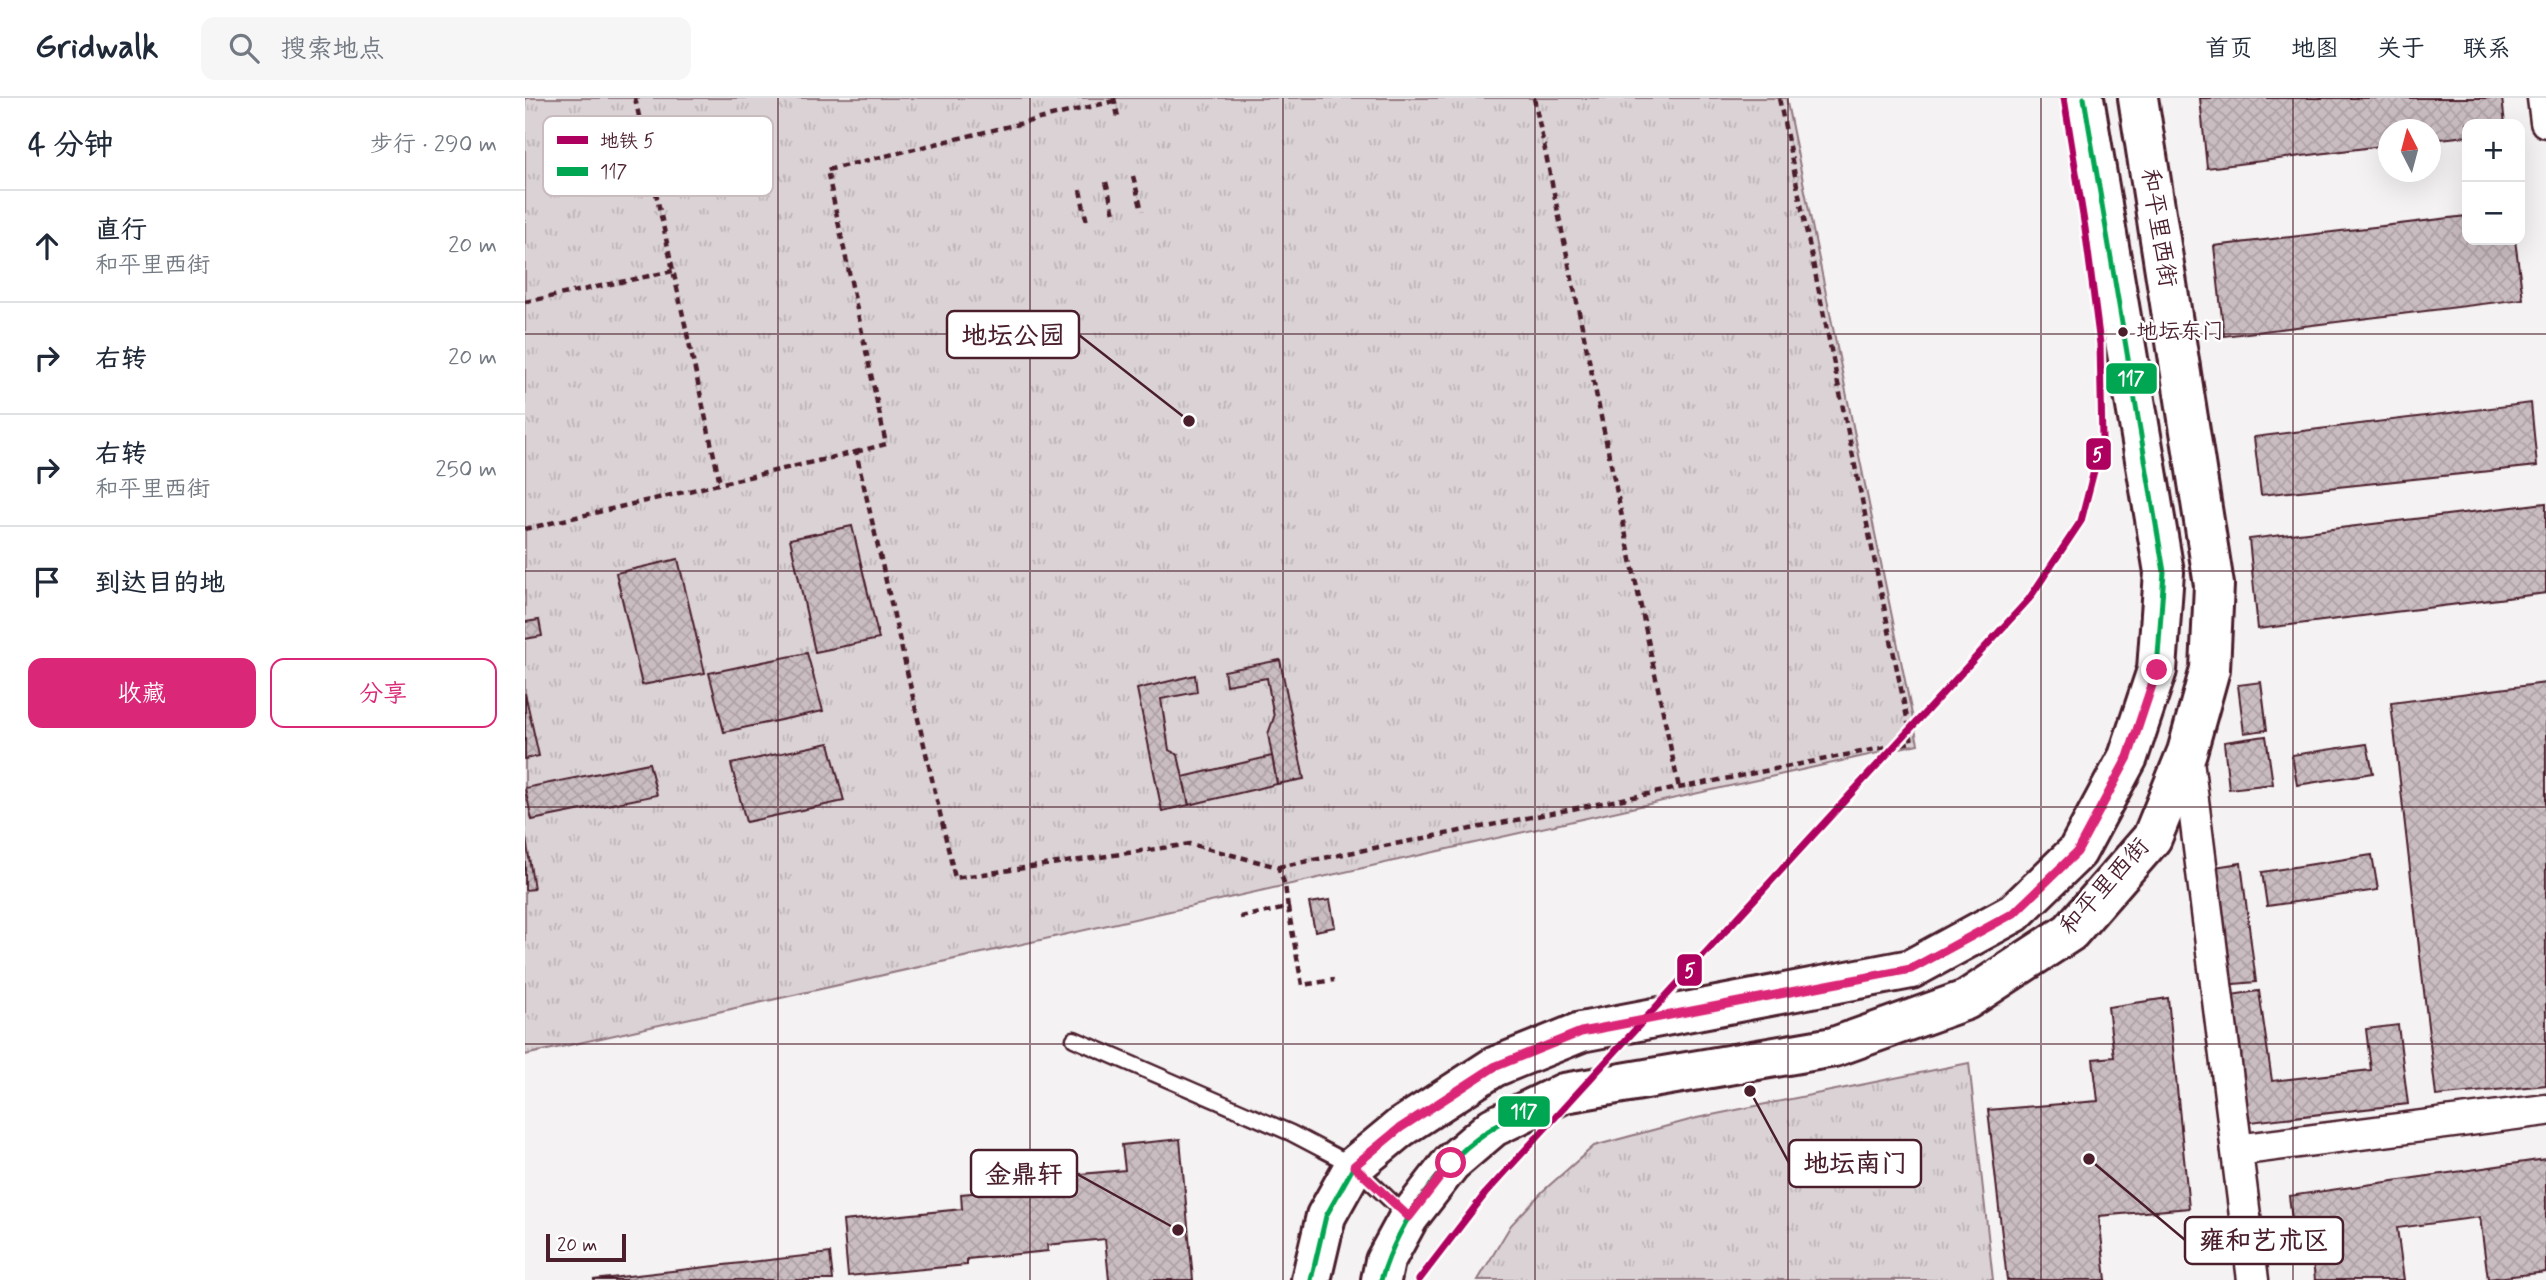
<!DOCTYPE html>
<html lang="zh">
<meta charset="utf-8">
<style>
body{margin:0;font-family:Mynerve,"LXGW WenKai TC",sans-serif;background:#f6f6f7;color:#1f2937}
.controls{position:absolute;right:21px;top:21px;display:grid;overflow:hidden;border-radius:14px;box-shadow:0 7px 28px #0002}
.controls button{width:63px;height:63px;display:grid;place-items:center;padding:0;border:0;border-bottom:2px solid #e0e1e3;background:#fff;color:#1f2937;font:35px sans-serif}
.compass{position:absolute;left:1853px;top:21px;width:63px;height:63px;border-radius:50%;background:#fff;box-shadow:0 7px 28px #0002;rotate:354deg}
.scale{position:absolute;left:21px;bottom:18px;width:80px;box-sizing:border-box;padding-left:7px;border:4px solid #4a1f2b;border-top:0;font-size:19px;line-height:24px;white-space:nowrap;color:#4a1f2b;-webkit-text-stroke:5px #fff;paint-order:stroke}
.stop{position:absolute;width:21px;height:21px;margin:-16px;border:5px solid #db2777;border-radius:50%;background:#fff}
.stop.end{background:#db2777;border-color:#fff;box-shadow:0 2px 7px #0008}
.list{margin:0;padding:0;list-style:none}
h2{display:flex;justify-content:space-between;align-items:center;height:91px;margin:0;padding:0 28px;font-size:30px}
h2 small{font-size:23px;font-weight:400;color:#747a83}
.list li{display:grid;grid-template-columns:46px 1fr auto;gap:21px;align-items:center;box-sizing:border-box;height:112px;padding:0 28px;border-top:2px solid #e0e1e3}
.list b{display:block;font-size:26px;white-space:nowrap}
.list p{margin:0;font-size:23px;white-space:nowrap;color:#747a83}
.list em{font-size:23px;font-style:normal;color:#747a83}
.actions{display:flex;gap:14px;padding:21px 28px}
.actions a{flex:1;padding:16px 0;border:2px solid #db2777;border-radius:14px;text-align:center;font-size:24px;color:#db2777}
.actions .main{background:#db2777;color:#fff}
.icon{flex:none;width:38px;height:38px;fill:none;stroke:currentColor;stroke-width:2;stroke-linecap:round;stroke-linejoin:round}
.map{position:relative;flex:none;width:2021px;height:1182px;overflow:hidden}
header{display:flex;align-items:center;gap:42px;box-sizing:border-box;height:98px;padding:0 35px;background:#fff;border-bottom:2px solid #e0e1e3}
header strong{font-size:33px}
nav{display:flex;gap:38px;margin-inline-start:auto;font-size:24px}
.search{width:490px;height:63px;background:#f6f6f7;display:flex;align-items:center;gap:18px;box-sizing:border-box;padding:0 24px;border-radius:14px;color:#747a83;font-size:26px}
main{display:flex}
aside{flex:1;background:#fff}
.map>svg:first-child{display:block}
.park{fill:url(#park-tufts);stroke:#927880;stroke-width:2}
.building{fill:url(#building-cross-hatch);stroke:#4a1f2b;stroke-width:2}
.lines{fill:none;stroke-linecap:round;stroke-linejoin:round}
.service-casing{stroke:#4a1f2b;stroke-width:19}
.minor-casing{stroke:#4a1f2b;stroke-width:35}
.primary-casing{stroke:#4a1f2b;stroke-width:44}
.path{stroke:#4a1f2b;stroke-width:4.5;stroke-dasharray:7 5;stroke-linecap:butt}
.service{stroke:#fff;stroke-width:14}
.minor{stroke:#fff;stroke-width:30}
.primary{stroke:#fff;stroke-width:38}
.bus-1-casing{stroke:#fff;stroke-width:10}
.bus-1{stroke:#00a651;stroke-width:5}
.metro-1-casing{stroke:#fff;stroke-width:12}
.metro-1{stroke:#ae005f;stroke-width:7}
.route{stroke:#db2777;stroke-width:9}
.grid{fill:none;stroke:#4a1f2b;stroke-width:2;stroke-opacity:0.55}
.bus-dot{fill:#4a1f2b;stroke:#fff;stroke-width:2.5}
.labels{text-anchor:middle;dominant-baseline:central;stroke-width:5;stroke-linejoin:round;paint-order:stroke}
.bus-label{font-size:22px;fill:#4a1f2b;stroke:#fff;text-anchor:start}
.street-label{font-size:24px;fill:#4a1f2b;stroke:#fff}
.key{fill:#fff;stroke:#c9bcbf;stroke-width:2}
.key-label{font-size:19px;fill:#4a1f2b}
.leader{fill:none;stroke:#4a1f2b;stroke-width:2.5}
.callout-dot{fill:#4a1f2b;stroke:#fff;stroke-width:2.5}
.callout{fill:#fff;stroke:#4a1f2b;stroke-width:2.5}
.callout-label{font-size:26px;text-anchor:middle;font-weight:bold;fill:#4a1f2b}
.line-badge{stroke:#fff;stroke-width:2.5}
.badge-label{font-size:19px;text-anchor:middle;font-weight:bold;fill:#fff}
</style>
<header>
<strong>Gridwalk</strong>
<div class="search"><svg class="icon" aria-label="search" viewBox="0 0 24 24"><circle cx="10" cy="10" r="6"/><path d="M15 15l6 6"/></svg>搜索地点</div>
<nav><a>首页</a><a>地图</a><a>关于</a><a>联系</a></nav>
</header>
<main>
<aside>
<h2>4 分钟<small>步行 · 290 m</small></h2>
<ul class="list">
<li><svg class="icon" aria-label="ahead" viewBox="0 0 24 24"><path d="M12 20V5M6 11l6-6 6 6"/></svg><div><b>直行</b><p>和平里西街</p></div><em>20 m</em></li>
<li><svg class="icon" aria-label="right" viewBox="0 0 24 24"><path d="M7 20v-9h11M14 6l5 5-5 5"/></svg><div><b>右转</b></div><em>20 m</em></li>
<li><svg class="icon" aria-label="right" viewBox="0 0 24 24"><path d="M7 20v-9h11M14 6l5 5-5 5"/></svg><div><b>右转</b><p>和平里西街</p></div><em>250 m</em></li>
<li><svg class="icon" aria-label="arrive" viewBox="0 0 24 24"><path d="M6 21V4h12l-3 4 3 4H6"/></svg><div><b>到达目的地</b></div></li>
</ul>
<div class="actions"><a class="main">收藏</a><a>分享</a></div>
</aside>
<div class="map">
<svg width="2021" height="1182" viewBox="0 0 2021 1182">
<defs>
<pattern id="park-tufts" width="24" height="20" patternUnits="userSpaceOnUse" patternTransform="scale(1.75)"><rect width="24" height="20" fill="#dbd2d5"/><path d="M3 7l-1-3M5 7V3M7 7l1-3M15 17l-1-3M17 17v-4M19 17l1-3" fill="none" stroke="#bdb4b7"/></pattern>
<pattern id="building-cross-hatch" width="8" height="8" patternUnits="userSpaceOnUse" patternTransform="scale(1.75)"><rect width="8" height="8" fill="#cabdc1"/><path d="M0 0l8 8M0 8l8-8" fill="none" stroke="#afa2a6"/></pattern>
</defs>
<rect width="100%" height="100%" fill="#f4f2f2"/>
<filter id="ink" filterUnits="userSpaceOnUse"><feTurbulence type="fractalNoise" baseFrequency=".0143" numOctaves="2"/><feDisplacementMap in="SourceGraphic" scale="14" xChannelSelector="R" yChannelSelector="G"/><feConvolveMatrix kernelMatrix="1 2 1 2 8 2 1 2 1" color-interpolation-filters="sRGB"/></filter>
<g filter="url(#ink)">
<g class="park">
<polygon points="0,0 1261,0 1393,646 0,957"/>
<polygon points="1444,965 1468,1182 953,1182 986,1127 1018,1093 1069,1048 1172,1020"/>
</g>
<g class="building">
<polygon points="1675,0 1977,0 1980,26 1942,26 1942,38 1906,42 1906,32 1864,32 1864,47 1682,70"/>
<polygon points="1942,118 1942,142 1990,142 1998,201 1699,238 1689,148"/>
<polygon points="2006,305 2012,368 1736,397 1729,339"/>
<polygon points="2021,405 2021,495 1733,531 1724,441"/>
<polygon points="327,428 354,541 290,554 265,441"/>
<polygon points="153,461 180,575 117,587 91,475"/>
<polygon points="14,522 17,538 0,541 0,524"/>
<polygon points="282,555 298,613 199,634 184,575"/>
<polygon points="755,562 779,681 752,686 743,636 749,619 742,580 701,587 699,573"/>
<polygon points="670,577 672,594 636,601 644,652 653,657 664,707 637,713 612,591"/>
<polygon points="1736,584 1742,632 1719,635 1713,587"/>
<polygon points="2021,585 2021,987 1911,998 1866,605"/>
<polygon points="0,595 14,658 0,661"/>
<polygon points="1741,638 1748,686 1704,691 1699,644"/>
<polygon points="304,645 319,703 221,724 206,666"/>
<polygon points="1842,646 1848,675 1772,687 1767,657"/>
<polygon points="747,658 752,686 664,707 658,679"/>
<polygon points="124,665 132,697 7,722 0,690"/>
<polygon points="0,734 9,791 0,792"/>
<polygon points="1847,757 1853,792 1742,808 1737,774"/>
<polygon points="1716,765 1731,884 1698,887 1683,770"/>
<polygon points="805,802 810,829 790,833 784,805"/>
<polygon points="1734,893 1747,983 1846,972 1841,931 1873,927 1883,1006 1717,1025 1699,898"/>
<polygon points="1643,900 1664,1110 1574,1118 1581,1182 1482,1182 1463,1012 1573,1003 1568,961 1589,959 1583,909"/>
<polygon points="655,1041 668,1182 584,1182 580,1141 522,1147 523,1153 442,1161 442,1167 323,1178 318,1123 437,1111 436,1096 512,1089 511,1080 600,1072 597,1047"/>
<polygon points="2021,1061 2021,1174 1963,1181 1955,1119 1872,1130 1879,1182 1790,1182 1785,1135 1769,1137 1764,1098"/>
<polygon points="305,1155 308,1182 68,1182"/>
</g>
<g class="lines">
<defs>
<polyline id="service" points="549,941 766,1035 829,1068 883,1119"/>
<g id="minor">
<polyline points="2018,0 2021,24"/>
<polyline points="1662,654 1728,1182"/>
<polyline points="1712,1052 2021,1012"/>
</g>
<g id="primary">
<polyline points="786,1182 801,1118 829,1068 875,1030 969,969 1056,934 1386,871 1489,815 1552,754 1603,659 1632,572 1639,474 1559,0"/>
<polyline points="856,1182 860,1163 884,1119 926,1065 968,1029 1039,995 1309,949 1441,902 1545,834 1627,740 1662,654 1685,571 1689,487 1613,0"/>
</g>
</defs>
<use href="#service" class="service-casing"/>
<use href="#minor" class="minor-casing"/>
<use href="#primary" class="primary-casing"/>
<g class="path">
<polyline points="110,0 195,385"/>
<polyline points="589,0 593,19"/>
<polyline points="1009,0 1154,690"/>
<polyline points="608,78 617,113"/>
<polyline points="581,84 590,119"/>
<polyline points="555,92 562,125"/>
<polyline points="0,204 148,173"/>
<polyline points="331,354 361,346 302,72 589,3"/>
<polyline points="0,431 331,354 430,780 665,746 753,769 760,787 763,810"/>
<polyline points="753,769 1387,644 1254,0"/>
<polyline points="715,819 763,810 777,887 809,882"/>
</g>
<use href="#service" class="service"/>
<use href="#minor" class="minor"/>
<use href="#primary" class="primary"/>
<defs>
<g id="bus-1">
<polyline points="786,1182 801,1118 829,1068 875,1030 969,969 1056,934 1386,871 1489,815 1552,754 1603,659 1632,572 1639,474 1559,0"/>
<path d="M856 1182C874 1122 917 1061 971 1028 985 1019 1000 1013 1015 1006"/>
</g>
</defs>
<use href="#bus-1" class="bus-1-casing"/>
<use href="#bus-1" class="bus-1"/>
<defs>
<polyline id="metro-1" points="894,1182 960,1096 1504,501 1556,423 1577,342 1575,246 1560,130 1539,0"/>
</defs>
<use href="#metro-1" class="metro-1-casing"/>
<use href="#metro-1" class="metro-1"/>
</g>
</g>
<g class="lines" filter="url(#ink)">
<polyline class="route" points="926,1065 884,1119 829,1068 875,1030 969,969 1056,934 1386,871 1489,815 1552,754 1603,659 1632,572"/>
</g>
<path class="grid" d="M253 0V1182M505 0V1182M758 0V1182M1010 0V1182M1263 0V1182M1516 0V1182M1768 0V1182M0 236H2021M0 473H2021M0 709H2021M0 946H2021"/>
<circle class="bus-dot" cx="1598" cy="234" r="6"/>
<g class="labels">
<g class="bus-label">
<text x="1611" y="234">地坛东门</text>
</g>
<g class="street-label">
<text transform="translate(1633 130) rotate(81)">和平里西街</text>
<text transform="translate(1580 789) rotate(-48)">和平里西街</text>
</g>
</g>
<rect x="18" y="18" width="230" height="80" rx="10" class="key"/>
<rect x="32" y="38" width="31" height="8" fill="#ae005f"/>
<rect x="32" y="69" width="31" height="9" fill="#00a651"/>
<g class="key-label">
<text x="75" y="49">地铁 5</text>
<text x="75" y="80">117</text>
</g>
<path class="leader" d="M664 323L554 237M1225 993L1264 1065M653 1132L552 1076M1564 1061L1660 1142"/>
<g class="callout-dot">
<circle cx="664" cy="323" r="7"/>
<circle cx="1225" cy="993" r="7"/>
<circle cx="653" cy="1132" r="7"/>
<circle cx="1564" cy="1061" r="7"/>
</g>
<g class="callout">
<rect x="422" y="213" width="132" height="47" rx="7"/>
<rect x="1264" y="1042" width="132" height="47" rx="7"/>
<rect x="446" y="1052" width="106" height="47" rx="7"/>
<rect x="1660" y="1119" width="158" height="47" rx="7"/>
</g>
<g class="callout-label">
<text x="488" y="246">地坛公园</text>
<text x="1330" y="1074">地坛南门</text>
<text x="499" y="1085">金鼎轩</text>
<text x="1739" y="1151">雍和艺术区</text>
</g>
<g class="line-badge">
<rect x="1580" y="264" width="53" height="33" rx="7" fill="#00a651"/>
<rect x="1560" y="339" width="27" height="34" rx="7" fill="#ae005f"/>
<rect x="1151" y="855" width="27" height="34" rx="7" fill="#ae005f"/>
<rect x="972" y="997" width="54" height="33" rx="7" fill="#00a651"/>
</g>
<g class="badge-label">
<text x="1606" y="287">117</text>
<text x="1573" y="363">5</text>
<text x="1165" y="879">5</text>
<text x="999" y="1020">117</text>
</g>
</svg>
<div class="controls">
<button>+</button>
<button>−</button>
</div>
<svg class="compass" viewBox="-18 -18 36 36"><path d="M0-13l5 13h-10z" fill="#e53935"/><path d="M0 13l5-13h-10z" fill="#747a83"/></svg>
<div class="scale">20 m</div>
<div class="stop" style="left:926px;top:1065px"></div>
<div class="stop end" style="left:1632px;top:572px"></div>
</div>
</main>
